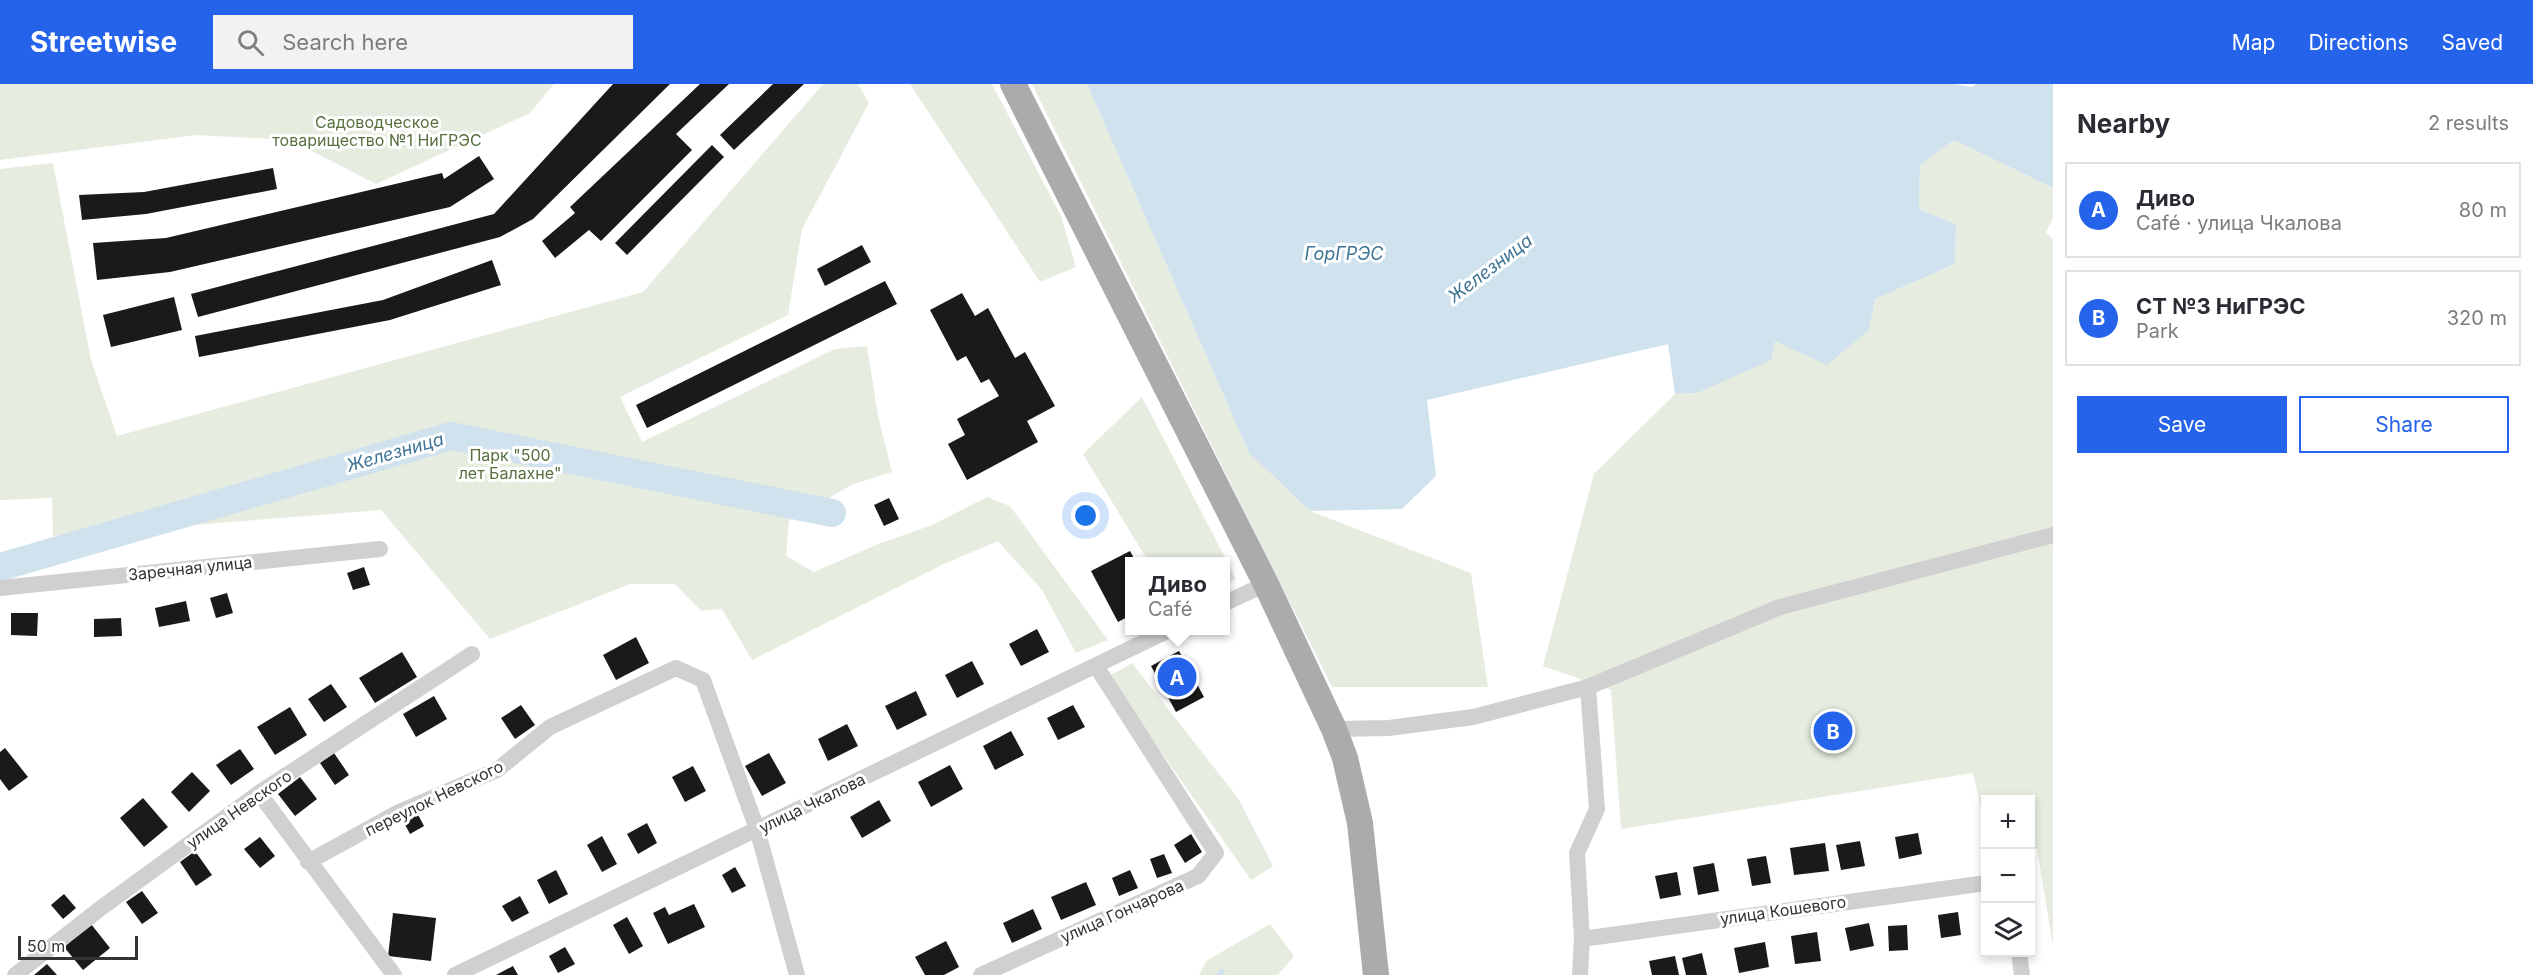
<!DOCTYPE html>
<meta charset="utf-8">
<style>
body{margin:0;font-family:Inter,sans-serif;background:#f2f2f3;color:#2b2b33}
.controls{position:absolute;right:18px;bottom:18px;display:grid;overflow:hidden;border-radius:0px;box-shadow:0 3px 9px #0003}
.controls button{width:54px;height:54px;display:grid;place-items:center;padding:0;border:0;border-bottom:2px solid #e1e1e2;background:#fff;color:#2b2b33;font:30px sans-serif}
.scale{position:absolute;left:18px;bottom:15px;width:120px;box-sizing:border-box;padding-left:6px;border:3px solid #333;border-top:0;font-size:16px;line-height:21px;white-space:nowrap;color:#333;-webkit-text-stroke:4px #fff;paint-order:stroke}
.you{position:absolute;left:1086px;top:432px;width:21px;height:21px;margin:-15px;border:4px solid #fff;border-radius:50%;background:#1a73e8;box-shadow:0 0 0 9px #1a73e833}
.badge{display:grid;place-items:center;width:39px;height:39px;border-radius:50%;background:#2563eb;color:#fff;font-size:20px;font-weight:700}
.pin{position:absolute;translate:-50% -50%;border:3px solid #fff;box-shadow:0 2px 6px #0006}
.popup{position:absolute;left:1125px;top:473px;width:105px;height:78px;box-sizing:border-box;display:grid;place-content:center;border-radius:0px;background:#fff;filter:drop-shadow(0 2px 4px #0005);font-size:20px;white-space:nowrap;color:#7c7c81}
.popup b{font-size:22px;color:#2b2b33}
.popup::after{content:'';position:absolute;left:50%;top:100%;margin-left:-12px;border:12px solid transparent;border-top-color:#fff}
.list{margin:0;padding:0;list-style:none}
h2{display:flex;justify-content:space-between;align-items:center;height:78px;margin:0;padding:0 24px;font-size:26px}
h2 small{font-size:20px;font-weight:400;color:#7c7c81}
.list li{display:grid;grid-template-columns:39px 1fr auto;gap:18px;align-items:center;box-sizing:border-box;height:96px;margin:0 12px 12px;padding:0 12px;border:2px solid #e1e1e2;border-radius:0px}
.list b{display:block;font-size:22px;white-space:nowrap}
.list p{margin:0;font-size:20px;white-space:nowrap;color:#7c7c81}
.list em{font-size:20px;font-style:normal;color:#7c7c81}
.actions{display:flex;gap:12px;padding:18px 24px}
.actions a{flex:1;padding:14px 0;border:2px solid #2563eb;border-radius:0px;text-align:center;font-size:21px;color:#2563eb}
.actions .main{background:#2563eb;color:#fff}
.icon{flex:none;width:33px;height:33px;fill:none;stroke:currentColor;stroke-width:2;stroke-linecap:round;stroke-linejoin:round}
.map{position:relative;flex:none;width:2053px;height:891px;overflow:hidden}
header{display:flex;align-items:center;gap:36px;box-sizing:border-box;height:84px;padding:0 30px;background:#2563eb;color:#fff}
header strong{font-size:28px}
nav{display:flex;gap:33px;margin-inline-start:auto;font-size:21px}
.search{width:420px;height:54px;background:#f2f2f3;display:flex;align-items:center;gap:15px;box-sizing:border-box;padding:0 21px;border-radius:0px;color:#7c7c81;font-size:22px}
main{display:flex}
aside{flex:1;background:#fff}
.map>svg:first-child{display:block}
.green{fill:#e6ecdf}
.water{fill:#cfe2ee}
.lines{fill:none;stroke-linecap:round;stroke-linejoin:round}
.stream{stroke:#cfe2ee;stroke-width:4.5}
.river{stroke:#cfe2ee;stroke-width:28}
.building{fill:#1a1a1a}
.minor{stroke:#d0d0d0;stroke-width:16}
.primary{stroke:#ababab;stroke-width:26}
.labels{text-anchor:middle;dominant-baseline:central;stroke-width:6;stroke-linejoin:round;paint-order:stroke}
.park-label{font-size:16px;fill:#56703f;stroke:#fff}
.street-label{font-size:16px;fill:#333;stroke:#fff}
.water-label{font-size:18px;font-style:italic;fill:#3f7597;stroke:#fff}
</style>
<header>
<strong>Streetwise</strong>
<div class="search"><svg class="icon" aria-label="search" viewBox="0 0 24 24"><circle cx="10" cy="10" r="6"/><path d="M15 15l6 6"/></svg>Search here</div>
<nav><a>Map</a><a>Directions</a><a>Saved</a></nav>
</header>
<main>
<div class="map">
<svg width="2053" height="891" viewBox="0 0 2053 891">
<rect width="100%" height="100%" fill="#fff"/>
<g class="green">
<polygon points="0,0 554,0 530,29 376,100 290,56 196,51 0,76"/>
<polygon points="823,0 858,0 869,19 802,145 788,231 620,313 642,358 835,265 867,262 878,332 892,388 853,400 789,437 786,472 814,488 876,461 932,441 987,413 1010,422 1108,556 1076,569 1042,506 998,457 946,479 752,576 722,525 701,527 675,500 630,500 490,555 381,426 53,452 52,414 0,416 0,85 53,79 91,276 117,352 643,208"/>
<polygon points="910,0 992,0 1061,132 1076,183 1040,198"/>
<polygon points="1032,0 1087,0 1249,369 1310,427 1471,489 1488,603 1332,603"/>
<polygon points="1954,56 2053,104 2053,134 2046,148 2053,156 2053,862 2037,764 2031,764 2030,716 1986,716 1985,742 1973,689 1621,745 1611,606 1543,582 1594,390 1675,310 1697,309 1775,257 1869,246 1875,215 1955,180 1956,140 1919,125 1920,81"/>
<polygon points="1142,313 1236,495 1225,501 1225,478 1148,477 1083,370"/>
<polygon points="1132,579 1238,714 1273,782 1251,796 1147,648 1111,591"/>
<polygon points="1270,840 1294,872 1278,891 1199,891 1206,877"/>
</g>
<polygon class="water" points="1087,0 1954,0 1972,3 1976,0 2053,0 2053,104 1954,56 1920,81 1919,125 1956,140 1955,180 1875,215 1869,246 1827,281 1775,257 1771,276 1697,309 1675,310 1668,260 1427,316 1436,392 1402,425 1310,427 1249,369"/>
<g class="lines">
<polyline class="stream" points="1219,891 1222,887"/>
<polyline class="river" points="0,483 451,352 832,429"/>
</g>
<g class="building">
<polygon points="613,0 670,0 533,135 500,153 198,233 191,210 494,130"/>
<polygon points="700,0 729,0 676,50 692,66 601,157 589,146 555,174 542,157 575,129 570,123"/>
<polygon points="773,0 804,0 734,66 720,51"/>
<polygon points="712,61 724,73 627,171 615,159"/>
<polygon points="479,72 494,95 450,123 170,188 97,196 93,159 166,154 442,89 444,95"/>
<polygon points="273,84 277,105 146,130 82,136 79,111 144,108"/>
<polygon points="862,161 871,178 825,202 817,185"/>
<polygon points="492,176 501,201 390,236 199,273 195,252 383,216"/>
<polygon points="885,197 897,220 647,344 636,321"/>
<polygon points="962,209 975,232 988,224 1015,274 1025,268 1055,322 1027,337 1038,358 967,396 948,360 965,351 957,335 999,312 989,295 981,299 966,272 957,277 930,226"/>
<polygon points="174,213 182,246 111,263 103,231"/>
<polygon points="889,414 899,435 884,442 874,421"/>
<polygon points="1130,467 1136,478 1129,478 1129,532 1118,538 1091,487"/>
<polygon points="364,483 370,501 353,506 347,489"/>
<polygon points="227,509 233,529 216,534 210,514"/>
<polygon points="186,517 190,537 159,543 155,524"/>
<polygon points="11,529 38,529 37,552 11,551"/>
<polygon points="121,534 122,552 94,553 94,535"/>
<polygon points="1037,545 1049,568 1021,582 1009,560"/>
<polygon points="636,553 649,579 616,596 603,571"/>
<polygon points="1179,567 1204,613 1176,628 1151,582"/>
<polygon points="402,568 417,593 375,619 359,594"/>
<polygon points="972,577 984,600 957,614 945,591"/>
<polygon points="331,600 347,623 324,638 308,615"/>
<polygon points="916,607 927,631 897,646 885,622"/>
<polygon points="434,612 447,635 416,653 403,630"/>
<polygon points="521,621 535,641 515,655 501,634"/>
<polygon points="1073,621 1085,643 1058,656 1047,634"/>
<polygon points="290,623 307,651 275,671 257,643"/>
<polygon points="847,640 858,662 828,677 818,655"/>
<polygon points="1011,647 1024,671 995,686 983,662"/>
<polygon points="5,664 28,693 9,707 0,695 0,668"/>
<polygon points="240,665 254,685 231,701 216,681"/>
<polygon points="334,669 349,691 335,701 320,679"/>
<polygon points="769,669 786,699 762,712 745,682"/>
<polygon points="950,681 963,705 931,723 918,698"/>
<polygon points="693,682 706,707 685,718 672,693"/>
<polygon points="192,688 210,707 189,728 171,708"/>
<polygon points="300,693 317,715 295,732 278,710"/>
<polygon points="143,714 168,743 144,763 120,734"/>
<polygon points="879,716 891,737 862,754 850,733"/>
<polygon points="415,725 424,742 410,750 401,733"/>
<polygon points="647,739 657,759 638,770 627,750"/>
<polygon points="1918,749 1922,770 1899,775 1895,753"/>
<polygon points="1191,750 1202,768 1185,779 1174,761"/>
<polygon points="602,752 617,780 602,788 587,761"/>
<polygon points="260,753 275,772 260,784 244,765"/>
<polygon points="1860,757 1865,782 1841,786 1836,761"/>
<polygon points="1825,759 1829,787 1794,791 1790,764"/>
<polygon points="195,767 212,791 196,802 180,778"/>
<polygon points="1164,770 1172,789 1157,794 1150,775"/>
<polygon points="1766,772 1771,799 1752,802 1747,775"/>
<polygon points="1714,779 1719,807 1698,811 1693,783"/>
<polygon points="735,783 746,802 732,809 722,791"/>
<polygon points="556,786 568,810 549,820 537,796"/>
<polygon points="1130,786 1138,804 1119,812 1112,794"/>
<polygon points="1677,788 1681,811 1660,815 1655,792"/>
<polygon points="1086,798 1096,821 1061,836 1051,813"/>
<polygon points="142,807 158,829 142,840 126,818"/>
<polygon points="64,810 76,824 63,835 51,821"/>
<polygon points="520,812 529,829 512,838 502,822"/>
<polygon points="694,820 705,843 668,860 653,829 665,823 669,831"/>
<polygon points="1033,825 1042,845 1012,859 1003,839"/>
<polygon points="1958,828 1961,851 1941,854 1938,831"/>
<polygon points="393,829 436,834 431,877 388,872"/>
<polygon points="627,833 643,862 629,870 613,841"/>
<polygon points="1869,839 1874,862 1850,867 1845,844"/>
<polygon points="91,840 110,864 83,886 64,863"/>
<polygon points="1907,841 1908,866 1889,867 1888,842"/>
<polygon points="1817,848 1821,877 1795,880 1791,852"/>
<polygon points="946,857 959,883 944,891 925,891 915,873"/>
<polygon points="1765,858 1769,883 1739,889 1734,864"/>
<polygon points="565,863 575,880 558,889 549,872"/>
<polygon points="1702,869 1707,891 1686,891 1682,874"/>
<polygon points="1675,872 1679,891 1652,891 1649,877"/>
<polygon points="47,880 57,891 34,891"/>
<polygon points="513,882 518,891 496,891"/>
</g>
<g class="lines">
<g class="minor">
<polyline points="0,504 380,465"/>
<polyline points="1225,519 1266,500"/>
<polyline points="1588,603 1780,523 2053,451"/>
<polyline points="1334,645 1389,644 1473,633 1588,603 1597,725 1577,769 1582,855 1580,891"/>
<polyline points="259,709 394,891"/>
<polyline points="308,778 399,728 497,686 550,643 676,584 703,596 757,745 797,891"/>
<polyline points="1582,855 1986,799"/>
<polyline points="2019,868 2022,891"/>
<polyline points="15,891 101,824 259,709 472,570"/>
<polyline points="455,891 1169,546"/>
<polyline points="981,891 1198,792 1216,769 1096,582"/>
</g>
<polyline class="primary" points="1013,0 1266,500 1334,645 1345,674 1360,739 1376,891"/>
</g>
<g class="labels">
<g class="park-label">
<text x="377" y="38">Садоводческое<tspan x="377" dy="18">товарищество №1 НиГРЭС</tspan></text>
<text x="510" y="371">Парк "500<tspan x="510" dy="18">лет Балахне"</tspan></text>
</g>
<g class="street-label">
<text transform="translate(190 484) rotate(-6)">Заречная улица</text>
<text transform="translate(434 714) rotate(-26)">переулок Невского</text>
<text transform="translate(812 719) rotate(-26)">улица Чкалова</text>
<text transform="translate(239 725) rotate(-35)">улица Невского</text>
<text transform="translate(1783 826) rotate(-8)">улица Кошевого</text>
<text transform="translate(1122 827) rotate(-24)">улица Гончарова</text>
</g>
<g class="water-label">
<text x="1344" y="169">ГорГРЭС</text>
<text transform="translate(1490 184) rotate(-37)">Железница</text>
<text transform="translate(395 368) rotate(-16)">Железница</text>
</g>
</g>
</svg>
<div class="controls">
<button>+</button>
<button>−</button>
<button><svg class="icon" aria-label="layers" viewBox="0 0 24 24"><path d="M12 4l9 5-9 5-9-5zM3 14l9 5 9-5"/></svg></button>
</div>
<div class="scale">50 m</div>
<div class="you"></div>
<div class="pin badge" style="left:1177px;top:593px">A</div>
<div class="popup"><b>Диво</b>Café</div>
<div class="pin badge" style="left:1833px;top:647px">B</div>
</div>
<aside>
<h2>Nearby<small>2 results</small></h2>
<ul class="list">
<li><span class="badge">A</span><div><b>Диво</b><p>Café · улица Чкалова</p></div><em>80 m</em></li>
<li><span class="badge">B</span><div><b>СТ №3 НиГРЭС</b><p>Park</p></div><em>320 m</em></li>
</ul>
<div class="actions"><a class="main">Save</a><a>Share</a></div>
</aside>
</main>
